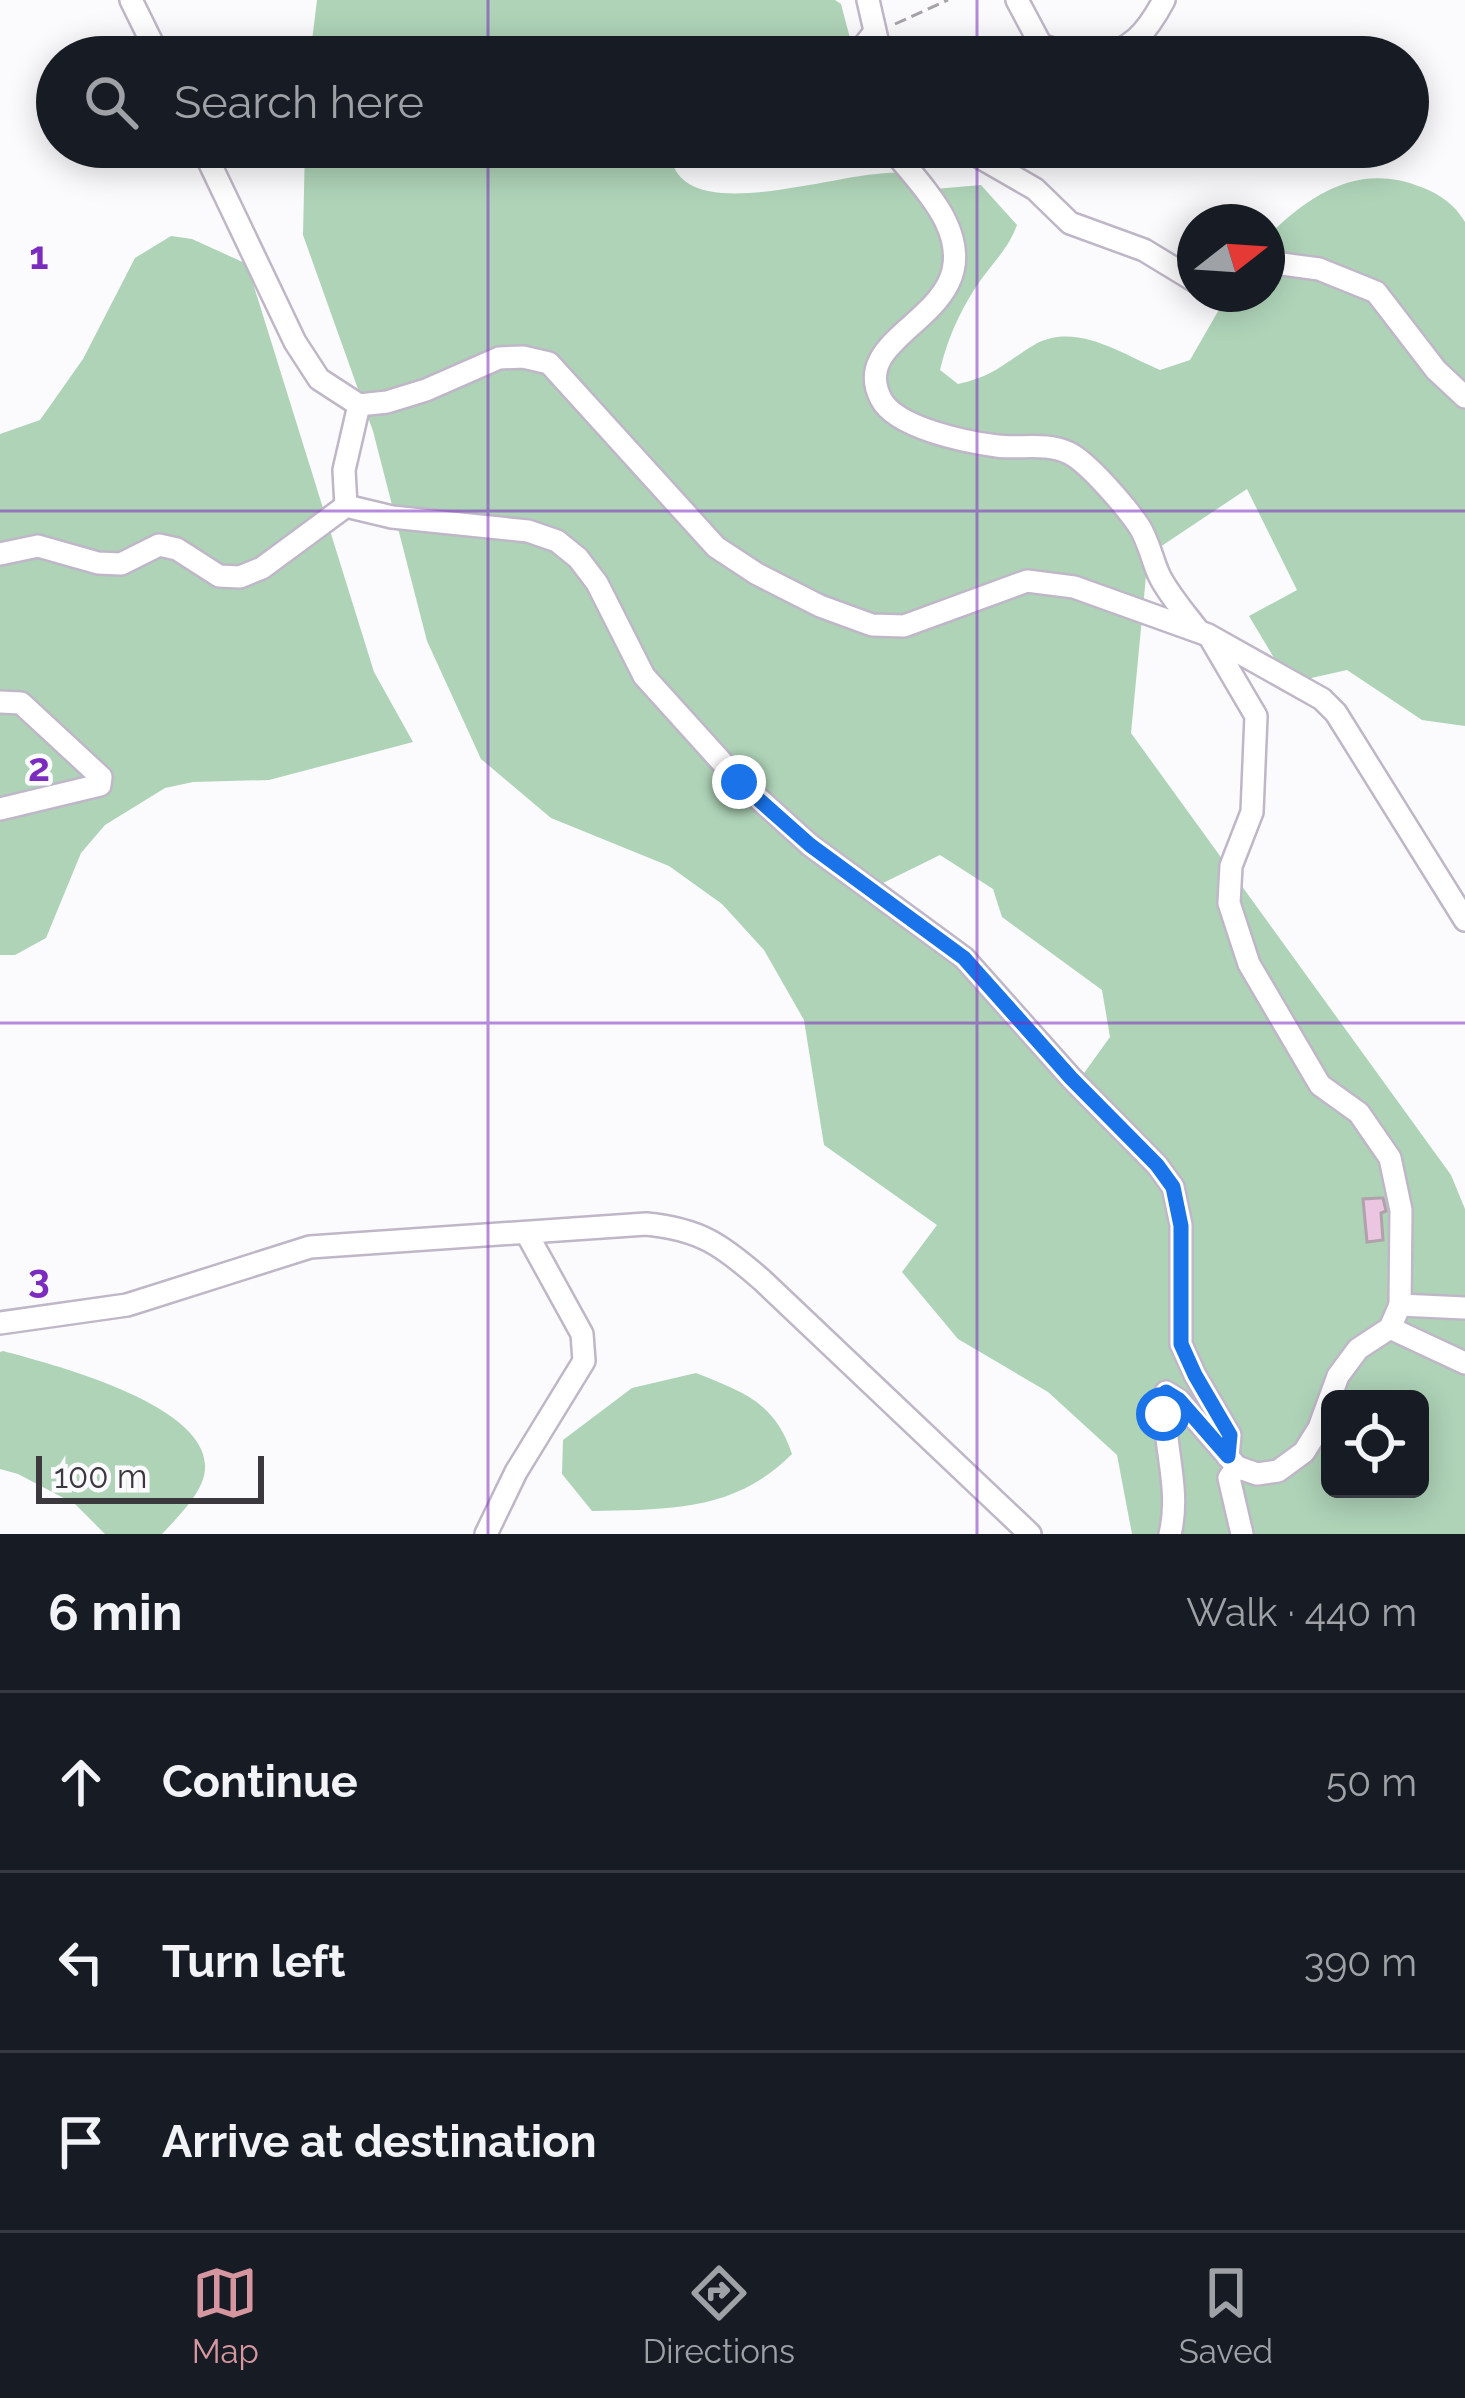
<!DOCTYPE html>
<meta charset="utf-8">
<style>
body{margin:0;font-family:Raleway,sans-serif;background:#242831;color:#f1f3f6}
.controls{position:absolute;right:36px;bottom:36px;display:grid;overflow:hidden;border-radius:18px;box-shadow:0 6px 30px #0003}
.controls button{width:108px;height:108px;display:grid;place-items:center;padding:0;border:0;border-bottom:3px solid #363941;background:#171b24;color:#f1f3f6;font:60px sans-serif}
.compass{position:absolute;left:1177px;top:204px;width:108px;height:108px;border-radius:50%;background:#171b24;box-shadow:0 6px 30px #0003;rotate:73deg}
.scale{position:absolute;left:36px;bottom:30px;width:228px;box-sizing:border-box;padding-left:12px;border:6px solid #3b383e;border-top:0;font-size:33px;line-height:42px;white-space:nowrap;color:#3b383e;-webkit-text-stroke:9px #fbfafd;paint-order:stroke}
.stop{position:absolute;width:36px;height:36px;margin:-27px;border:9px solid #1a73e8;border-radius:50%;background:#fff}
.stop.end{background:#1a73e8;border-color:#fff;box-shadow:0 3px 12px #0008}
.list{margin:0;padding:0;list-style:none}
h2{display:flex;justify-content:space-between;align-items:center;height:156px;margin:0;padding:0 48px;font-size:51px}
h2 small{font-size:39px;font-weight:400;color:#9ea1a6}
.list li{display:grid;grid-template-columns:78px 1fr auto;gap:36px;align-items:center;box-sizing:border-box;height:180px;padding:0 48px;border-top:3px solid #363941}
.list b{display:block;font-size:45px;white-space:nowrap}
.list em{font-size:39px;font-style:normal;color:#9ea1a6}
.icon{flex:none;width:66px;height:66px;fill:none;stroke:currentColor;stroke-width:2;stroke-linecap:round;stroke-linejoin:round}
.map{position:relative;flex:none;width:1465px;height:1534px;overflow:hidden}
.search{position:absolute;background:#171b24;box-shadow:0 6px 30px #0003;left:36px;right:36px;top:36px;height:132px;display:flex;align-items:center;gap:30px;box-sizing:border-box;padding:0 42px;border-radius:66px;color:#9ea1a6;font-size:45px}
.sheet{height:696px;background:#171b24}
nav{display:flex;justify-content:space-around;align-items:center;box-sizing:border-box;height:168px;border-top:3px solid #363941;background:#171b24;font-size:33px;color:#9ea1a6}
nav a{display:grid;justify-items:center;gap:6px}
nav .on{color:#d6969f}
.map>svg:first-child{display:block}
.forest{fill:#aed3b7;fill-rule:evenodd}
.building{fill:#eac6e1;stroke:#b0a1ac;stroke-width:3}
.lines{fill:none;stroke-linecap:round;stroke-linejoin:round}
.minor-casing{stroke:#bfb7c7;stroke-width:26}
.path{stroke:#a5a3a8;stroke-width:3;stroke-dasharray:12 6;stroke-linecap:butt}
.minor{stroke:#fff;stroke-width:21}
.route{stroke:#1a73e8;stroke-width:15}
.grid{fill:none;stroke:#7b2cbf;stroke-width:3;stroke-opacity:0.55}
.grid-label{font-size:39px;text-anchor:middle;font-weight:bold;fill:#7b2cbf;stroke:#fbfafd;stroke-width:9;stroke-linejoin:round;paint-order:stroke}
</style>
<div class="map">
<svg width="1465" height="1534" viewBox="0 0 1465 1534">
<rect width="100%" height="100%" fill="#fbfafd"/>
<g class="forest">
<polygon points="317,0 835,0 841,4 855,57 310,57"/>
<path d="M305 147H670C671 241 859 161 911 174 919 176 928 184 935 189L981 185 1017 225C1007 252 989 266 974 290 958 315 947 341 940 370L958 384C995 376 1004 363 1034 345 1075 321 1122 354 1160 370L1190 360 1228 294H1267V237C1310 194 1359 162 1421 187 1440 194 1455 205 1465 222V726L1422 720 1347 670 1289 683 1249 616 1297 590 1247 489 1148 555 1131 733 1451 1175 1465 1209V1534H1132L1117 1455 1048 1392 958 1339 902 1272 937 1225 824 1145 804 1020 764 950 722 904 669 866 551 818 481 759 427 641 373 431 303 235ZM940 855 993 889 1002 917 1102 990 1110 1037 1079 1080 881 884ZM1330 1399H1420V1489H1330Z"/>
<polygon points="171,236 192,239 247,264 374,672 413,742 269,780 193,782 165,788 105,825 81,853 46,938 15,955 0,955 0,434 40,420 83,359 135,258"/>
<path d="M3 1351C51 1364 231 1409 202 1482 195 1500 175 1520 162 1534H105L75 1504 18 1474 0 1469V1352Z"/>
<path d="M696 1373C743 1392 775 1402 792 1454 734 1512 669 1509 592 1511L562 1474 563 1440 632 1388Z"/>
</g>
<polygon class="building" points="1380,1198 1383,1198 1386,1211 1381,1213 1383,1240 1367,1242 1363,1199"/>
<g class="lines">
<defs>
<g id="minor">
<polyline points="131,0 159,57"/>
<polyline points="868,0 881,57"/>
<polyline points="1017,0 1041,45 1078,57"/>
<polyline points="855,57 874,33"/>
<path d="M1094 57C1131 52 1147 32 1164 0"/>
<polyline points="202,147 295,342 319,379 359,405 387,402 426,390 499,358 523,357 549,363 716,547 757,574 820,606 872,625 904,626 1027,581 1074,587 1208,635 1322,699 1336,713 1465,920"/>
<path d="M890 147C907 168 934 197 945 220 993 317 845 330 881 399 896 428 966 442 997 446 1021 449 1046 442 1069 453 1089 463 1126 507 1139 526 1149 541 1152 561 1160 577 1170 596 1184 612 1197 629"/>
<polyline points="962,147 1035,189 1070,223 1144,250 1195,281"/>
<polyline points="1267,262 1319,269 1376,292 1436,370 1465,397"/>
<polyline points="346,506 344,470 359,405"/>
<polyline points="0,554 38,546 98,563 121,564 159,545 177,549 219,576 240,577 262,568 346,506 392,517 528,531 557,541 578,558 597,583 644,676 739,781 810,845 964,958 1071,1078 1157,1165 1173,1187 1181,1225 1181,1344 1195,1375 1230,1435 1228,1457"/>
<polyline points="0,702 21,703 101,777 100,785 0,809"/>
<polyline points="1400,1305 1465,1308"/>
<path d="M0 1323 127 1305 310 1247 646 1224C700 1229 722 1245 762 1280L1030 1534"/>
<polyline points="1390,1328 1465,1363"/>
<polyline points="1237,1467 1229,1478 1242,1534"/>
<polyline points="486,1534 516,1472 584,1361 582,1334 527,1234"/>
<path d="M1170 1534C1182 1486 1160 1439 1166 1392L1179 1400 1237 1467 1257 1474 1278 1471 1304 1452 1319 1428 1338 1376 1358 1349 1390 1328 1400 1305 1401 1210 1390 1158 1359 1113 1320 1085 1249 964 1229 903 1231 866 1252 812 1256 716 1212 641"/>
</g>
</defs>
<use href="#minor" class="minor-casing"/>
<polyline class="path" points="895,24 948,0"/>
<use href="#minor" class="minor"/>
</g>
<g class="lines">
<polyline class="route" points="739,782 810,845 964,958 1071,1078 1157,1165 1173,1187 1181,1226 1181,1344 1195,1375 1230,1435 1228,1456 1179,1400 1166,1392 1163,1414"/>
</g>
<path class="grid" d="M488 0V57M977 0V57M488 147V1534M977 147V1534M0 511H1465M0 1023H1465"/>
<g class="grid-label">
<text x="39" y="269">1</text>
<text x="39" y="781">2</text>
<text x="39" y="1292">3</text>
</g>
</svg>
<div class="controls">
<button><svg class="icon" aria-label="locate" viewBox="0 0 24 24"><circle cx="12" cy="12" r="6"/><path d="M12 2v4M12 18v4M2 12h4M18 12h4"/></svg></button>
</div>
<svg class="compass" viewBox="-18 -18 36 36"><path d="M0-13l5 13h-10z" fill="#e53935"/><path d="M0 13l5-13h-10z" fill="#9ea1a6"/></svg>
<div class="scale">100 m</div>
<div class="stop" style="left:1163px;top:1414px"></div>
<div class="stop end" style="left:739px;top:782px"></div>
<div class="search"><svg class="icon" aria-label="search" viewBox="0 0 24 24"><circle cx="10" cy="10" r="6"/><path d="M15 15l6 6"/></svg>Search here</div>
</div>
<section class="sheet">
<h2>6 min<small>Walk · 440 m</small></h2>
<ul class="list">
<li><svg class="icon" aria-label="ahead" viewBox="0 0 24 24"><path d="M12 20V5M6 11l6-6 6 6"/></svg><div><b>Continue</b></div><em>50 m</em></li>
<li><svg class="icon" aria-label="left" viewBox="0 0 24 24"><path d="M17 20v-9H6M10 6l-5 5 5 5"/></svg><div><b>Turn left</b></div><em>390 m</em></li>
<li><svg class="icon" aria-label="arrive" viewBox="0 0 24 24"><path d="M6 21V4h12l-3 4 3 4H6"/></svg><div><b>Arrive at destination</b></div></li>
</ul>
</section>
<nav>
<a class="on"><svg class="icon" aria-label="map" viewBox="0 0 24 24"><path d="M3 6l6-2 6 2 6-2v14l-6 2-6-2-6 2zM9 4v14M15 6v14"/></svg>Map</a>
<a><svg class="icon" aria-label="directions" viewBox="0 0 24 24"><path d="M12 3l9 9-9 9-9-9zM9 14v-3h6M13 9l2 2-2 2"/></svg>Directions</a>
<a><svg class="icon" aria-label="saved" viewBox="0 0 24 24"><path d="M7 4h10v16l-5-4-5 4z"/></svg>Saved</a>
</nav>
